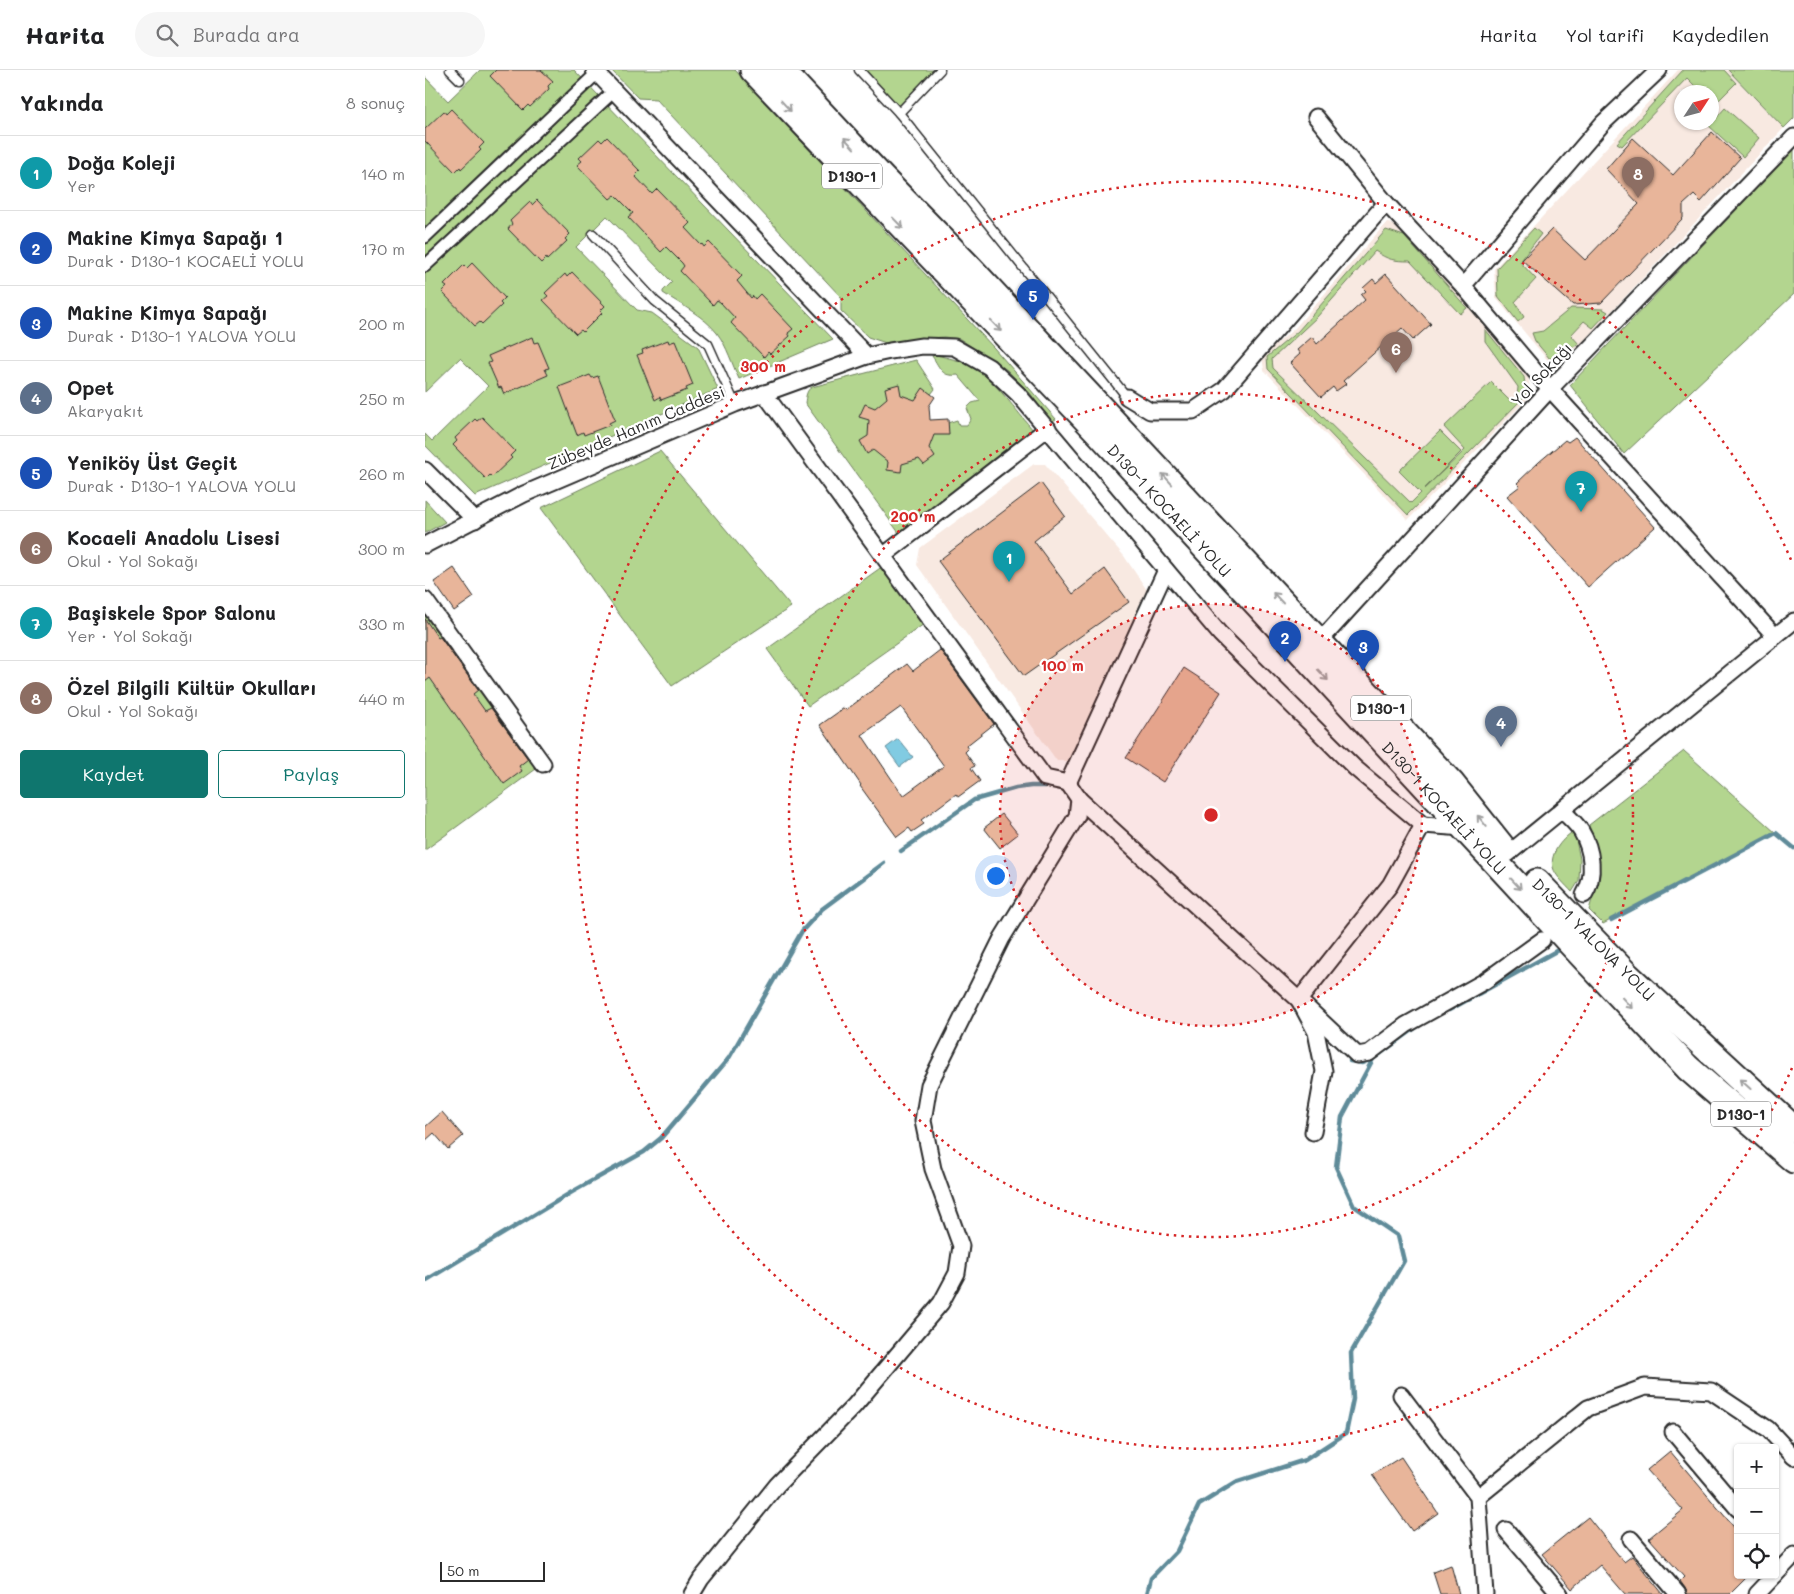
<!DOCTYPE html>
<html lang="tr">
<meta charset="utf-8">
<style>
body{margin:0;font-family:Mali,sans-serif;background:#f6f6f6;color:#202124}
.controls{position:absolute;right:15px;bottom:15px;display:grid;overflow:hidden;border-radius:5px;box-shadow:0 1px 4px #0004}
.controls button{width:45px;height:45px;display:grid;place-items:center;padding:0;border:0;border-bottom:1px solid #e0e0e0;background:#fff;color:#202124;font:25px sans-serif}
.compass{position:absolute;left:1249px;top:15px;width:45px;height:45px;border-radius:50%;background:#fff;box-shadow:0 1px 4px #0004;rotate:54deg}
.scale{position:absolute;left:15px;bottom:12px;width:105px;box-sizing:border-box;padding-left:5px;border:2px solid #2b2b2b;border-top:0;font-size:14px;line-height:18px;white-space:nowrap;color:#2b2b2b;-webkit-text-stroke:4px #fff;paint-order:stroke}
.you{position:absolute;left:570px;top:805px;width:18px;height:18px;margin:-12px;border:4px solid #fff;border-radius:50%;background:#1a73e8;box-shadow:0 0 0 8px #1a73e833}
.badge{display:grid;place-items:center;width:32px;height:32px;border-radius:50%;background:#0f766e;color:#fff;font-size:16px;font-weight:700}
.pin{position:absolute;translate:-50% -41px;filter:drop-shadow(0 1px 2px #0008)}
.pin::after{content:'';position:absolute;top:26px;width:18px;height:15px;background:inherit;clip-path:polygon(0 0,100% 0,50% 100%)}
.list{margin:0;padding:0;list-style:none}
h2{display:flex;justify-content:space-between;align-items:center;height:65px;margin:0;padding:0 20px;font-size:21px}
h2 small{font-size:16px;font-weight:400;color:#757577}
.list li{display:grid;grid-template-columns:32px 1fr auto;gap:15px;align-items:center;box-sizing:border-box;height:75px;padding:0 20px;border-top:1px solid #e0e0e0}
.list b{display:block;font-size:19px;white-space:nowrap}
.list p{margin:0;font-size:16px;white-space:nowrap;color:#757577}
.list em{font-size:16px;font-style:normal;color:#757577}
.actions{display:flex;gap:10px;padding:15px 20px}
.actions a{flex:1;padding:11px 0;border:1px solid #0f766e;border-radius:5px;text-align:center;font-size:18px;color:#0f766e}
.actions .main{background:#0f766e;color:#fff}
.icon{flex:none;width:28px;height:28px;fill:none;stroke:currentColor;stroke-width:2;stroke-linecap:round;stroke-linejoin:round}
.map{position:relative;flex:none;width:1369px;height:1524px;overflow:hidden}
header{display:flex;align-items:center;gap:30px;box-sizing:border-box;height:70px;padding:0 25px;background:#fff;border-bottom:1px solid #e0e0e0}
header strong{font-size:24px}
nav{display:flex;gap:28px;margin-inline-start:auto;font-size:18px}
.search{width:350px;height:45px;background:#f6f6f6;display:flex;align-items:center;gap:12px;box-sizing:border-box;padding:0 18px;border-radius:28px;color:#757577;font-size:19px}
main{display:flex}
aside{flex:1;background:#fff}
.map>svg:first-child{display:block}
.built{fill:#f8e9e1;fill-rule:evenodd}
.green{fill:#b3d58f;stroke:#6f805d}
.water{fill:#81cbe2;stroke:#5f8b99}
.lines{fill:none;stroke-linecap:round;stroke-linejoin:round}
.stream{stroke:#5f8b99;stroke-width:4.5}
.building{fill:#e8b59a;stroke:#2b2b2b;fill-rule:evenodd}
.service-casing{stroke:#2b2b2b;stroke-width:11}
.pedestrian-casing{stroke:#2b2b2b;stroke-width:15}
.minor-casing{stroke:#2b2b2b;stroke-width:19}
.trunk-casing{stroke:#2b2b2b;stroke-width:29}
.service{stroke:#fff;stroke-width:8}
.pedestrian{stroke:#fff;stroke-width:11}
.minor{stroke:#fff;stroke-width:15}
.trunk{stroke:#fff;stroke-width:25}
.oneway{stroke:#a0a0a0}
.ring{fill:none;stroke:#d62828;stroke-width:2.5;stroke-dasharray:2.5 5}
.labels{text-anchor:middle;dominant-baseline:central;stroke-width:4.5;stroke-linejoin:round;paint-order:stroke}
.shield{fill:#fff;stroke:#6b6b6b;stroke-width:1}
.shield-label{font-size:15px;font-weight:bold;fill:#2b2b2b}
.street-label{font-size:16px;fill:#2b2b2b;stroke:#fff}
.centre{fill:#d62828;stroke:#fff;stroke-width:2.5}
.ring-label{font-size:15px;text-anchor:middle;font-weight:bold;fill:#d62828;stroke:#fff;stroke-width:4.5;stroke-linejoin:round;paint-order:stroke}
</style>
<header>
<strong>Harita</strong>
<div class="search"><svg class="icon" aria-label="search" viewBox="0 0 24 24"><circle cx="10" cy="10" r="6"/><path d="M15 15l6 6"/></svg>Burada ara</div>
<nav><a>Harita</a><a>Yol tarifi</a><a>Kaydedilen</a></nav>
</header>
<main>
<aside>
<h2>Yakında<small>8 sonuç</small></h2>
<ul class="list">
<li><span class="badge" style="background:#0f9aa8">1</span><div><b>Doğa Koleji</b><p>Yer</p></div><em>140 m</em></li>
<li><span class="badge" style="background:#1a4fb4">2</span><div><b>Makine Kimya Sapağı 1</b><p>Durak · D130-1 KOCAELİ YOLU</p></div><em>170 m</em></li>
<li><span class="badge" style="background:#1a4fb4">3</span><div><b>Makine Kimya Sapağı</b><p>Durak · D130-1 YALOVA YOLU</p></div><em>200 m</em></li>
<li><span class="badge" style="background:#5c6f8a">4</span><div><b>Opet</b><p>Akaryakıt</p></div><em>250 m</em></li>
<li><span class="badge" style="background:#1a4fb4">5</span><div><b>Yeniköy Üst Geçit</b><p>Durak · D130-1 YALOVA YOLU</p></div><em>260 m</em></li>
<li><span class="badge" style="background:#8d6e63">6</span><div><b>Kocaeli Anadolu Lisesi</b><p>Okul · Yol Sokağı</p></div><em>300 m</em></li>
<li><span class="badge" style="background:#0f9aa8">7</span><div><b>Başiskele Spor Salonu</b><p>Yer · Yol Sokağı</p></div><em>330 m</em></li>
<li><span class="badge" style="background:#8d6e63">8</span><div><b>Özel Bilgili Kültür Okulları</b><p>Okul · Yol Sokağı</p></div><em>440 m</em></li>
</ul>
<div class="actions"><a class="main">Kaydet</a><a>Paylaş</a></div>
</aside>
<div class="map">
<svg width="1369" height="1524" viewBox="0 0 1369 1524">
<rect width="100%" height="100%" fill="#fff"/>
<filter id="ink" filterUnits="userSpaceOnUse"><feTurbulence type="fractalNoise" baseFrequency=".02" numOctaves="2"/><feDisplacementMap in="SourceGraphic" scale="10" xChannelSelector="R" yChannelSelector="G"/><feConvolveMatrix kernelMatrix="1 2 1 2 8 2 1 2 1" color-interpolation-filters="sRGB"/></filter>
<g filter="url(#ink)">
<g class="built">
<path d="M1253 0H1303L1359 58 1153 277 1125 293 1071 228 1069 199ZM1256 22H1286V52H1256Z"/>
<polygon points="962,152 982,162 1103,305 1106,325 983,450 839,300 837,287 870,258"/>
<polygon points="609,394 620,394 699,486 726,526 643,691 632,691 492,495 495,478"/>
</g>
<g class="green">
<path d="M55 0H149L408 269 314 309C307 294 302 276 292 263 280 247 255 234 238 223V221L247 212 182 146 151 177 212 240 227 243 273 277 293 319 50 426 0 375V364L7 371 63 316 35 288 0 322V7L23 31Z"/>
<polygon points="186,0 310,0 569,278 631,349 626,352 605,323 582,300 535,269 519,267 503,268 464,274 443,267 416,241 416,227 231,29 213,28"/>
<polygon points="434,0 515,0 474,43"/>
<polygon points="1258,0 1299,0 1311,13 1288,36 1287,34 1286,22 1276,22 1262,8 1197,76 1192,73"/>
<polygon points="1303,0 1369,0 1369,48 1359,58"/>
<polygon points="1300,38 1334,68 1318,87 1284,56"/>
<polygon points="1369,79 1369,224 1199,384 1145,315"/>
<polygon points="1109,158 1116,164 1095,192 1111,209 1090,232 1099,247 1093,252 1073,226 1072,198"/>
<path d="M961 160 979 166 1042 238 1035 244 985 191C969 191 963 190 950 181L892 247 847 289 848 298 986 433 996 423 974 401 1015 361 1036 382 999 419 1040 380 1019 357 1066 312 1087 333 1092 328 1093 317 1060 271V259L1099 307 1101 325 983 445 843 299 842 287 873 261Z"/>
<polygon points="1146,238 1178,239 1183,242 1168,258 1159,251 1146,265 1154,274 1125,289 1110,271 1107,263 1118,261"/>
<path d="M511 285C523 288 536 290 548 297 569 309 592 342 609 361L474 463 380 333C381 327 381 320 387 317L491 290 510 319 491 343 513 356 532 350 534 355H542L546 349 542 338 547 333 555 331 533 305C516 307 516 299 507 286Z"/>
<polygon points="235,381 366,537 247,616 116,438"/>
<polygon points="0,430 20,452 0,463"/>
<polygon points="458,496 499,554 383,636 342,579"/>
<polygon points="0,543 111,699 0,780"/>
<polygon points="1259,681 1351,763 1178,854 1164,840 1172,812 1172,785 1164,755"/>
<path d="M1149 761 1155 789 1154 811 1147 822C1141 815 1130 806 1128 797 1124 783 1139 767 1149 761Z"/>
</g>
<polygon class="water" points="473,669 488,687 475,697 461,678"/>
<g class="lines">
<g class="stream">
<polyline points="476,781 549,730 591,718 606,716 621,716"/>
<polyline points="1186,850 1351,763 1369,778"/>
<polyline points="1024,940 1133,880"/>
<polyline points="925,991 937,993 947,989"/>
<polyline points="0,1211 147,1122 219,1082 236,1068 304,988 377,861 397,839 459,793"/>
<polyline points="722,1524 726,1508 752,1481 774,1435 811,1412 880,1390 921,1363 928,1329 926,1283 979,1191 973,1166 929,1136 911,1097 917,1047 948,989 993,956"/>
</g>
</g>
<g class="building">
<polygon points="71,0 116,0 128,11 123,16 124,19 105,37 103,35 98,40 65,6"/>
<polygon points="26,39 59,73 54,78 56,80 36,99 35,97 30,102 0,71 0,59 19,41 21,44"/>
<polygon points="1287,62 1315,88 1276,132 1269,125 1258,135 1258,148 1176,233 1148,235 1097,190 1127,159 1160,190 1214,134 1181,99 1208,68 1248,105"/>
<polygon points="182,67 215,101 210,106 227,124 232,119 265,153 260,158 276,175 277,174 279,177 284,172 317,206 312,211 326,228 328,226 330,229 335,224 368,259 363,263 365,266 345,284 343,282 339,287 306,253 310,248 295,232 292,230 288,235 255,201 259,196 257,193 241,177 236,182 203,147 208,143 190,125 185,129 152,95 157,91 154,88 174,69 177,72"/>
<polygon points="112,130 145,164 140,169 142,171 122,190 121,188 116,193 83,159 87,154 85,151 105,132 107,135"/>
<polygon points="47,193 80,228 75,233 77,235 57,254 55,252 50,256 17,222 22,217 19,215 39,195 42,198"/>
<polygon points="147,202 180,236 175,241 177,243 158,262 156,260 151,264 118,230 123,226 120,223 140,204 142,207"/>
<polygon points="961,204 1006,254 988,270 977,258 918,311 921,314 911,321 908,317 896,327 865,293 875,284 872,280 887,267 892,274 940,230 936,225 941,221 938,218 948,209 951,213"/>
<polygon points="107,267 109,273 113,272 124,298 120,299 123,305 79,324 76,317 74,318 63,293 66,292 63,286"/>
<polygon points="243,270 244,273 250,271 268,315 261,318 262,320 236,330 235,327 230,330 212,285 218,283 217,280"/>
<polygon points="165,305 167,308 173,306 190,350 184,353 185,355 159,365 158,362 152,365 134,317"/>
<polygon points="474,314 476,325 490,330 498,318 510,327 504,336 505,350 523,349 524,365 509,365 504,378 510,387 499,395 494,389 477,394 476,402 462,400 463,392 448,380 442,384 435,371 443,366 444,350 434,347 440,334 450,338 462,328 460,318"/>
<polygon points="57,347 90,381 85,386 87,388 67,407 65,405 61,409 28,375 32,371 30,368 50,349 52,351"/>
<polygon points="1150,367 1230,457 1163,517 1082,426 1095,416 1092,413 1114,392 1140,370 1143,372"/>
<polygon points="616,413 640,446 609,471 648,524 680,499 704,532 599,606 513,491"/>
<polygon points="29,498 49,527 29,541 9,512"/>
<polygon points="0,549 13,568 15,567 53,620 48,624 60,641 66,638 103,689 94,696 97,701 79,714 5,608 0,612"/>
<path d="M515 580 569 654 541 676 543 679 540 682 550 696 546 698 555 711 533 727 531 724 496 750 499 754 487 762 484 758 472 767 435 716 436 715 395 655 419 638 421 640 482 594 488 601ZM476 637 519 696 478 726 437 665Z"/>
<polygon points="759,598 796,622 738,712 701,688"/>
<polygon points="577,744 593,764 575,778 559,758"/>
<polygon points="17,1042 38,1066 23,1079 9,1063 0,1071 0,1057"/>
<polygon points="1245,1381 1313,1462 1313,1505 1324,1505 1305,1524 1262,1524 1260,1518 1255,1511 1259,1507 1224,1468 1258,1440 1222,1400"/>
<polygon points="976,1387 1013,1443 987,1461 947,1405"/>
<polygon points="1163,1447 1199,1492 1207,1486 1238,1524 1200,1524 1175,1495 1147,1519 1117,1484"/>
<polygon points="1026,1495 1034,1524 1015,1524 1008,1502"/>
</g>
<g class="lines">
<defs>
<g id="service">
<polyline points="25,0 35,10"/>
<polyline points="434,0 474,43"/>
<polyline points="515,0 474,43 702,327"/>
<polyline points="168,164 230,231 283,274 310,334"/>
</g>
<g id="pedestrian">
<polyline points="0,167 172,3"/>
<polyline points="0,196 189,21"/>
</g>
<g id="minor">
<polyline points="169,0 442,286"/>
<polyline points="891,47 961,133 1038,216 1125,319 1350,566"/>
<polyline points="1038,216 1178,53 1234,0"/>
<polyline points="339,323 620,708 643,713 741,500"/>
<polyline points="702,327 725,341 768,341 799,320 961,133"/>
<polyline points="0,400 50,450"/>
<polyline points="0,475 99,424 310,334 442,286 465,281 497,276 529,277 564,297 593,324 795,564 930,698 998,755 1039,758"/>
<polyline points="458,486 623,358"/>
<polyline points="0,530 118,694"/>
<polyline points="894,572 1125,319 1369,67"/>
<polyline points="654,729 874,930 932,985 944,983 981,955 1060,911 1117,870"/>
<path d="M1137 740C1143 747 1151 753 1156 761 1167 779 1171 806 1159 825"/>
<polyline points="1083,784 1369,551"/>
<polyline points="888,1062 899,1001 891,962 874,930 965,815 998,755"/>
<polyline points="976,1325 1053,1427 1060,1524"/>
<polyline points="1248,1362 1313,1439"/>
<polyline points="1053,1427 1163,1338 1220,1317 1286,1321 1343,1359 1369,1387"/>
<polyline points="1081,1460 1135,1524"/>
<polyline points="1206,1469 1253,1524"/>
<polyline points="1350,1505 1369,1485"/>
<polyline points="267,1524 276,1509 352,1415 429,1336 516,1233 532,1203 536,1176 508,1099 498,1051 504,1015 577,868 652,746 654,729 643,713"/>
<polyline points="1332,1524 1350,1505"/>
</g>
<g id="trunk">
<path id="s1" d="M328 0 675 364 1148 876 1263 998 1369 1090"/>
<polyline points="356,0 458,109 543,196 1027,714 1078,778"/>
<polyline points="1112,812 1203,906 1369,1059"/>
</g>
</defs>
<use href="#service" class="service-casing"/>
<use href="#pedestrian" class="pedestrian-casing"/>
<use href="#minor" class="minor-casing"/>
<use href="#trunk" class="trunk-casing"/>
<use href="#service" class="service"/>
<use href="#pedestrian" class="pedestrian"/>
<use href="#minor" class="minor"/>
<use href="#trunk" class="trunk"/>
</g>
<defs><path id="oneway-shaft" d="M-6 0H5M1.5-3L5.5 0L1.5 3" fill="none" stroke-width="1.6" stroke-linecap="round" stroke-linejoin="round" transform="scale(1.25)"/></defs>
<g class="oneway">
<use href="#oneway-shaft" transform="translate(361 36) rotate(47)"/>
<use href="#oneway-shaft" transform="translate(424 73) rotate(-133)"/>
<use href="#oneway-shaft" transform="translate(473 153) rotate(46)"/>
<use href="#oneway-shaft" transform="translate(571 256) rotate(46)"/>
<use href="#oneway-shaft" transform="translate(742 409) rotate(-133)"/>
<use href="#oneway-shaft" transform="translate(853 528) rotate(-133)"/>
<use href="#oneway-shaft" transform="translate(898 605) rotate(47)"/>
<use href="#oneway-shaft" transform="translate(1057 751) rotate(-129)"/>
<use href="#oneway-shaft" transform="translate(1091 814) rotate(47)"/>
<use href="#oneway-shaft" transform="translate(1202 933) rotate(47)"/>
<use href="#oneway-shaft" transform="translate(1320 1014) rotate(-138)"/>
</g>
</g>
<circle cx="786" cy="745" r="211" fill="#d62828" fill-opacity=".12"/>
<g class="ring">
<circle cx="786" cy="745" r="211"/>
<circle cx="786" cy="745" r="422"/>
<path d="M1367 998A634 634 0 1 1 1367 492"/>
</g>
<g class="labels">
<g class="shield">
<rect x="397" y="93.5" width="60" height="25" rx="4"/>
<rect x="926" y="625.5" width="60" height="25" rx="4"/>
<rect x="1286" y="1031.5" width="60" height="25" rx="4"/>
</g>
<g class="shield-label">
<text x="427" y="106">D130-1</text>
<text x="956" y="638">D130-1</text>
<text x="1316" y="1044">D130-1</text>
</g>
<g class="street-label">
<text transform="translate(1116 304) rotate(-47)">Yol Sokağı</text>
<text transform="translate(211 357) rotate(-23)">Zübeyde Hanım Caddesi</text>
<text stroke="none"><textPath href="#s1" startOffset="606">D130-1 KOCAELİ YOLU</textPath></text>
<text stroke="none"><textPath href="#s1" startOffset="1011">D130-1 KOCAELİ YOLU</textPath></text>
<text transform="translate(1169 869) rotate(45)">D130-1 YALOVA YOLU</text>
</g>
</g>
<circle cx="786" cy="745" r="8" class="centre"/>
<g class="ring-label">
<text x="338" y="302">300 m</text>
<text x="488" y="452">200 m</text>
<text x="637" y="601">100 m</text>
</g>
</svg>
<div class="controls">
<button>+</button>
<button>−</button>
<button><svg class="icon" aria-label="locate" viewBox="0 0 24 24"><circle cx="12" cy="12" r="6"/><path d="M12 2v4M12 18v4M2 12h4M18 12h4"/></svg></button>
</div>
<svg class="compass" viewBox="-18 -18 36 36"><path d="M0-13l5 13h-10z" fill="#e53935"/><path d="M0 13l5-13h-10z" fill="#757577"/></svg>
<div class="scale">50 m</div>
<div class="you"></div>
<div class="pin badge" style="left:584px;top:512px;background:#0f9aa8">1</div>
<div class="pin badge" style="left:860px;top:592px;background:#1a4fb4">2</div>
<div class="pin badge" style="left:938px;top:601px;background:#1a4fb4">3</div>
<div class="pin badge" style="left:1076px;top:677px;background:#5c6f8a">4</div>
<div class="pin badge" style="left:608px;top:250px;background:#1a4fb4">5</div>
<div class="pin badge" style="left:971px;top:303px;background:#8d6e63">6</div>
<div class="pin badge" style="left:1156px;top:442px;background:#0f9aa8">7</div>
<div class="pin badge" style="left:1213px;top:128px;background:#8d6e63">8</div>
</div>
</main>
